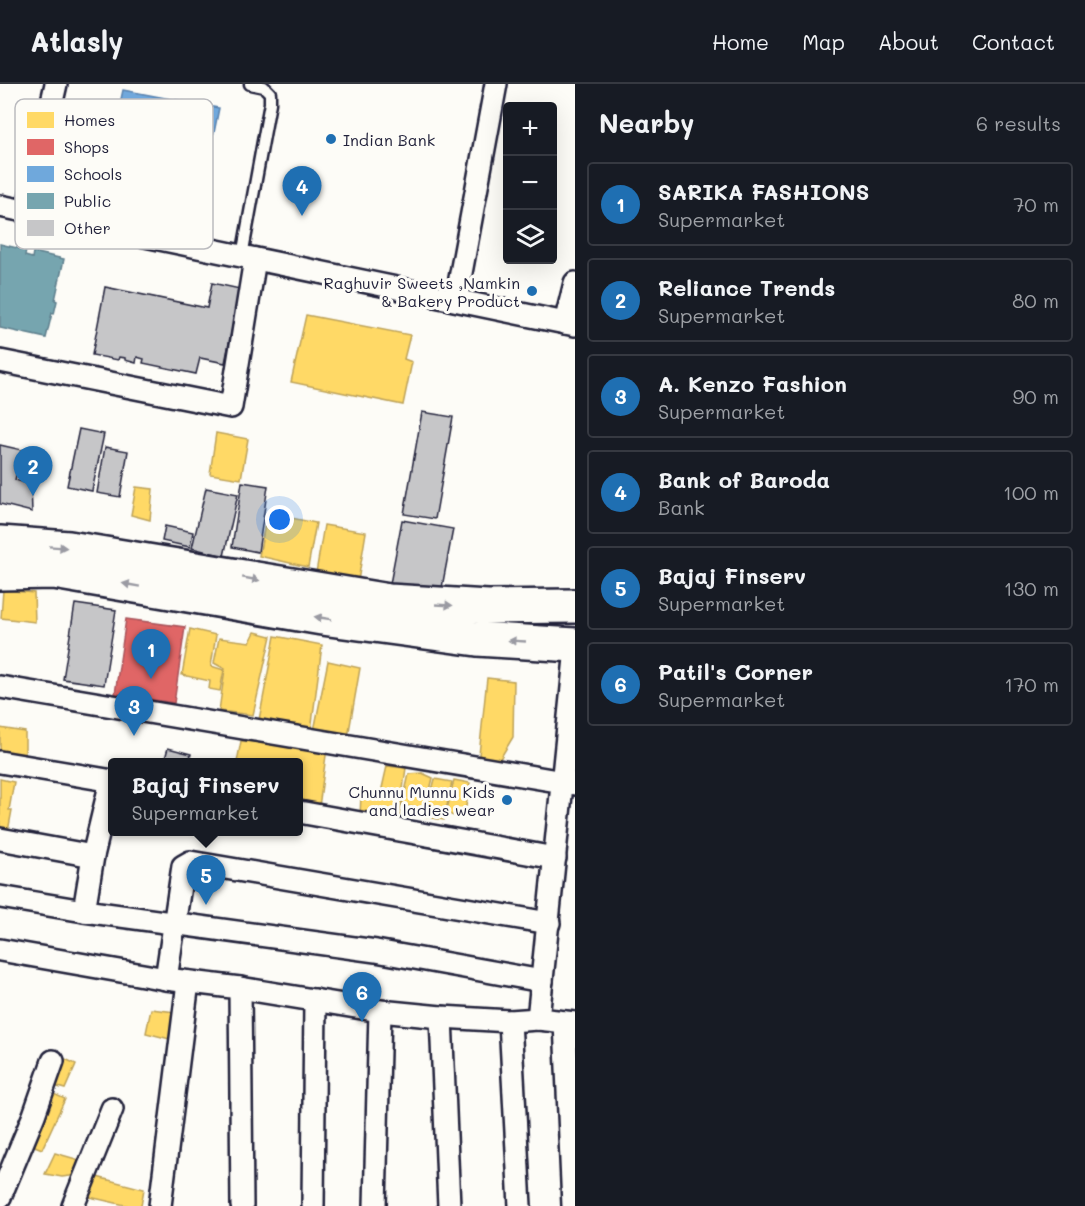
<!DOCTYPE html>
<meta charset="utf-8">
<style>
body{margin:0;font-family:Mali,sans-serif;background:#242831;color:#f1f3f6}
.controls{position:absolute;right:18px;top:18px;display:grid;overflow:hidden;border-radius:6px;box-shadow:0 6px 24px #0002}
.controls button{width:54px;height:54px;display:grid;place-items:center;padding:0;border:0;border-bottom:2px solid #363941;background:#171b24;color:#f1f3f6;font:30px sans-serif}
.you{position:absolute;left:280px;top:436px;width:21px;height:21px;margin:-15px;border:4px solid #fff;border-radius:50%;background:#1a73e8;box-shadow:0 0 0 9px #1a73e833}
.badge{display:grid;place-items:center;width:39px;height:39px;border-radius:50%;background:#1f6fb2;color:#fff;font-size:20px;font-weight:700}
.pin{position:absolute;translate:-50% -50px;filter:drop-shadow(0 2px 3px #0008)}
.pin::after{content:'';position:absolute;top:32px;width:21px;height:18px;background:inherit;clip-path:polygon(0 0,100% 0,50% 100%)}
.popup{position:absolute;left:108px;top:674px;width:195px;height:78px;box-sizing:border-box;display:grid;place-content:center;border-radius:6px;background:#171b24;filter:drop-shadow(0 2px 4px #0005);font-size:20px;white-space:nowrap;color:#9ea1a6}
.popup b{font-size:22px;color:#f1f3f6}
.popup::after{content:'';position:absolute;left:50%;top:100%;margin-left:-12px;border:12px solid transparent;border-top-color:#171b24}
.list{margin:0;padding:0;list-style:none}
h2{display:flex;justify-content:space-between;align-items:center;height:78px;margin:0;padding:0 24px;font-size:26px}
h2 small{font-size:20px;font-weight:400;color:#9ea1a6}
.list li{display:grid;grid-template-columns:39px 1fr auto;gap:18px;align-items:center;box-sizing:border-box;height:84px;margin:0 12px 12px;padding:0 12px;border:2px solid #363941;border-radius:6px}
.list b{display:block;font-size:22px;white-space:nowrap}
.list p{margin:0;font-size:20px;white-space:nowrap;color:#9ea1a6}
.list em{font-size:20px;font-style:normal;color:#9ea1a6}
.icon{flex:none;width:33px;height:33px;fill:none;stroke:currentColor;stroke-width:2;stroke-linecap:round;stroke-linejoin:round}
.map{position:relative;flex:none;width:575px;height:1122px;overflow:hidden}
header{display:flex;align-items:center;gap:36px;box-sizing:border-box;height:84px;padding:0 30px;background:#171b24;border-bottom:2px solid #363941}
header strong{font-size:28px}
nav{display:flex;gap:33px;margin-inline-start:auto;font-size:21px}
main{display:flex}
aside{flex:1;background:#171b24}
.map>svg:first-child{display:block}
.homes{fill:#ffd966;stroke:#bda259;stroke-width:1.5}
.shops{fill:#e06666;stroke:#a75259;stroke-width:1.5}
.schools{fill:#6fa8dc;stroke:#5880ac;stroke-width:1.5}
.public{fill:#76a5af;stroke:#5d7e8c;stroke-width:1.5}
.building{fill:#c6c6c8;stroke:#22223b;stroke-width:1.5}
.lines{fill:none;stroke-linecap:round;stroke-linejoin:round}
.service-casing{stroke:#22223b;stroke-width:15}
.minor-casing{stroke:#22223b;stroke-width:26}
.primary-casing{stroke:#22223b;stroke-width:38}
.service{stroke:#fdfcf7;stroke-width:10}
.minor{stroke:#fdfcf7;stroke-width:21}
.primary{stroke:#fdfcf7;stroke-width:33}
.oneway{fill:#9a9aa2}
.poi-dot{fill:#1f6fb2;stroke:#fdfcf7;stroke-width:2}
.labels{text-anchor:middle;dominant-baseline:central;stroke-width:6;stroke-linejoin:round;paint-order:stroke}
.poi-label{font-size:16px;fill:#22223b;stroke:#fdfcf7;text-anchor:end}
.key{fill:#fdfcf7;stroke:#bbbbbf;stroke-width:1.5}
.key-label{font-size:16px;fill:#22223b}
</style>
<header>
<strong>Atlasly</strong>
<nav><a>Home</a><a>Map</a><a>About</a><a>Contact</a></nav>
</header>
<main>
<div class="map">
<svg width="575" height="1122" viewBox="0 0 575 1122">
<rect width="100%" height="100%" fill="#fdfcf7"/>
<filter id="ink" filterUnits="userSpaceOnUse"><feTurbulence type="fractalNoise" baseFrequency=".0167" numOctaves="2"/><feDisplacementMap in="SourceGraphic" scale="12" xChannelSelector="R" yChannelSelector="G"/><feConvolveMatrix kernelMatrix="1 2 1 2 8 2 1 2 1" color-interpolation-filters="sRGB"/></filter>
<g filter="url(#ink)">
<g class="homes">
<polygon points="306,231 410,251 404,275 412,278 403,321 291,298"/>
<polygon points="216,349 248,355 241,395 210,390"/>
<polygon points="136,403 153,405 150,436 131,431"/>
<polygon points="267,429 316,439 308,483 259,472"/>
<polygon points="324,441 366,448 358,497 316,489"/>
<polygon points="3,506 34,509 35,538 1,534"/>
<polygon points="190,545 216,551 211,582 224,586 220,607 209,605 210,597 182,591"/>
<polygon points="255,548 271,552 253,631 219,627 225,585 214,579 219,554 250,558"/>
<polygon points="275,552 322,561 311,647 259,636"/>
<polygon points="328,577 360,584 348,653 314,647"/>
<polygon points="487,594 514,597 513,653 498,678 479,671"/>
<polygon points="0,644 25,648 25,672 0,669"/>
<polygon points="241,657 327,664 319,723 299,723 299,678 237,678"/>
<polygon points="387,682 406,684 398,740 360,733 361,710 380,713"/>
<polygon points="422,689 433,694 425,726 402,721 409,690"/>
<polygon points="0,695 14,698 9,726 12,726 7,753 0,752"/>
<polygon points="435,695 452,698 444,736 425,733"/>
<polygon points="454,696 470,699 464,734 446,730"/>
<polygon points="151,925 175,928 170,955 146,949"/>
<polygon points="61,973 76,980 65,1005 47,1000"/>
<polygon points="45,1006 65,1015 42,1065 25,1058"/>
<polygon points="55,1069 83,1077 78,1091 62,1093 45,1090"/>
<polygon points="93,1092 144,1105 141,1122 129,1122 85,1112"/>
</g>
<polygon class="shops" points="126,535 185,543 174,619 115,610"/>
<polygon class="schools" points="123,6 219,24 214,49 155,38 153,48 165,50 160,75 148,73 146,85 204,96 199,122 102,103 105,89 97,88 110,22 119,24"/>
<polygon class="public" points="0,160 26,166 25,172 32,174 33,168 64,175 55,216 57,217 54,230 52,229 46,254 0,244"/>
<g class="building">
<polygon points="74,61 85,64 84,70 99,73 97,84 93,83 90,99 68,95"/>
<polygon points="212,199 240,205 225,279 200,274 196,290 143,279 144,275 137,273 136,279 125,276 125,274 119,273 118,276 92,271 105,203 207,224"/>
<polygon points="422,328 453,333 435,435 404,430"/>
<polygon points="79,345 104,350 92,407 67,402"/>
<polygon points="0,361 22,366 15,396 31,400 32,428 0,420"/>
<polygon points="105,363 128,367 120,413 97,409"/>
<polygon points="242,398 268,402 258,468 232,463"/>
<polygon points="206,404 238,410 224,472 192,464"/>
<polygon points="402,436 453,445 441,509 390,500"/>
<polygon points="165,442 193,448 190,463 162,457"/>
<polygon points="75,520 116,526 104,601 63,595"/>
<polygon points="168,664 191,670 189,678 164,678"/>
</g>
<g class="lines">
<defs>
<polyline id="service" points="242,172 270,19 270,9 264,3 250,0"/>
<g id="minor">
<polyline points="0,122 575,241"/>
<polyline points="27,127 56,0"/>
<polyline points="456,216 496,0"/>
<polyline points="565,239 575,199"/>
<polyline points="0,277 231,323 255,175"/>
<polyline points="0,603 575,700"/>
<polyline points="0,678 113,697"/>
<polyline points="299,728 555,774"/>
<polyline points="0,755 93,772"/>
<polyline points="0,813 84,827 376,867 542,897"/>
<polyline points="84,827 93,772 111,697"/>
<polyline points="0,866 166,895 240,904 380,927 441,933 510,937 538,935 575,939"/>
<polyline points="166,895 183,782 190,778 549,839"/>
<polyline points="240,904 242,1122"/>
<polyline points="441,933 449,1122"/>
<polyline points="538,935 575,574"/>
<polyline points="510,937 520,1122"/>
<polyline points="565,938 573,1122"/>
<polyline points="0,1113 34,1031 53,977"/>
<polyline points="73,1122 112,1025"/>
<polyline points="160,1122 188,898"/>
<polyline points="313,1122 315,916"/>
<polyline points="375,1122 380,927"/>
</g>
<g id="primary">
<polyline points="0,459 69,464 389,517 488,523 575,522"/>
<polyline points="0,489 54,488 322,534 477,555 575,561"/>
</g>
</defs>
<use href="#service" class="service-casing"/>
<use href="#minor" class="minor-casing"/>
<use href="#primary" class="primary-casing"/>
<use href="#service" class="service"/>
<use href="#minor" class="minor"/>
<use href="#primary" class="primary"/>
</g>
<defs><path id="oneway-solid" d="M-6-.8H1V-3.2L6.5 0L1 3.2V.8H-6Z" transform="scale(1.5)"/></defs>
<g class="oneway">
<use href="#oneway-solid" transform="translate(58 463) rotate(4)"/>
<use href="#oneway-solid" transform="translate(251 495) rotate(10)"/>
<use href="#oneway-solid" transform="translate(131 501) rotate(-170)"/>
<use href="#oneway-solid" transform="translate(444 521) rotate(3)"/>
<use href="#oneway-solid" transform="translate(323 534) rotate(-171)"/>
<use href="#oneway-solid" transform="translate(517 557) rotate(-177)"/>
</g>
</g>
<g class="poi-dot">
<circle cx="331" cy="55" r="6"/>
<circle cx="532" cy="207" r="6"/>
<circle cx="507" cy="716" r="6"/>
</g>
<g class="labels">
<g class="poi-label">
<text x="343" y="55" text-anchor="start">Indian Bank</text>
<text x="520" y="198">Raghuvir Sweets ,Namkin<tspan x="520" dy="18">&amp; Bakery Product</tspan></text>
<text x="495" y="707">Chunnu Munnu Kids<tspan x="495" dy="18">and ladies wear</tspan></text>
</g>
</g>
<rect x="15" y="15" width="198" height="150" rx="9" class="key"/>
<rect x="27" y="28" width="27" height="16" fill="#ffd966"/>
<rect x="27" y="55" width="27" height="16" fill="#e06666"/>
<rect x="27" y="82" width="27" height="16" fill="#6fa8dc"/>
<rect x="27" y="109" width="27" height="16" fill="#76a5af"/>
<rect x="27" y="136" width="27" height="16" fill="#c6c6c8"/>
<g class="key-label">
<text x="64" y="42">Homes</text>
<text x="64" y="69">Shops</text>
<text x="64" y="96">Schools</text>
<text x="64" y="123">Public</text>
<text x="64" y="150">Other</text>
</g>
</svg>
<div class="controls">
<button>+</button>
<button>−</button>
<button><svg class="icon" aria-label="layers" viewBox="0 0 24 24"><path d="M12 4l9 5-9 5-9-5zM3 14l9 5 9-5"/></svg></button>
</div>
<div class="you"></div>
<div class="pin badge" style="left:151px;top:595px">1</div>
<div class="pin badge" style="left:33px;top:412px">2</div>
<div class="pin badge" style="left:134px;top:652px">3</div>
<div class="pin badge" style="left:302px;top:132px">4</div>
<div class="pin badge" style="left:206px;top:821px">5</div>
<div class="popup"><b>Bajaj Finserv</b>Supermarket</div>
<div class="pin badge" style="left:362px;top:938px">6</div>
</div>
<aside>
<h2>Nearby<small>6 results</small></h2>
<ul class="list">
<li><span class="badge">1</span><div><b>SARIKA FASHIONS</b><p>Supermarket</p></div><em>70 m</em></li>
<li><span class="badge">2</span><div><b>Reliance Trends</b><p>Supermarket</p></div><em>80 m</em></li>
<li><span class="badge">3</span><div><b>A. Kenzo Fashion</b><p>Supermarket</p></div><em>90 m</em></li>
<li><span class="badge">4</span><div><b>Bank of Baroda</b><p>Bank</p></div><em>100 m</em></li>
<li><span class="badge">5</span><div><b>Bajaj Finserv</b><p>Supermarket</p></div><em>130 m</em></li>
<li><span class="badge">6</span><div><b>Patil's Corner</b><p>Supermarket</p></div><em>170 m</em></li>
</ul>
</aside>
</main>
